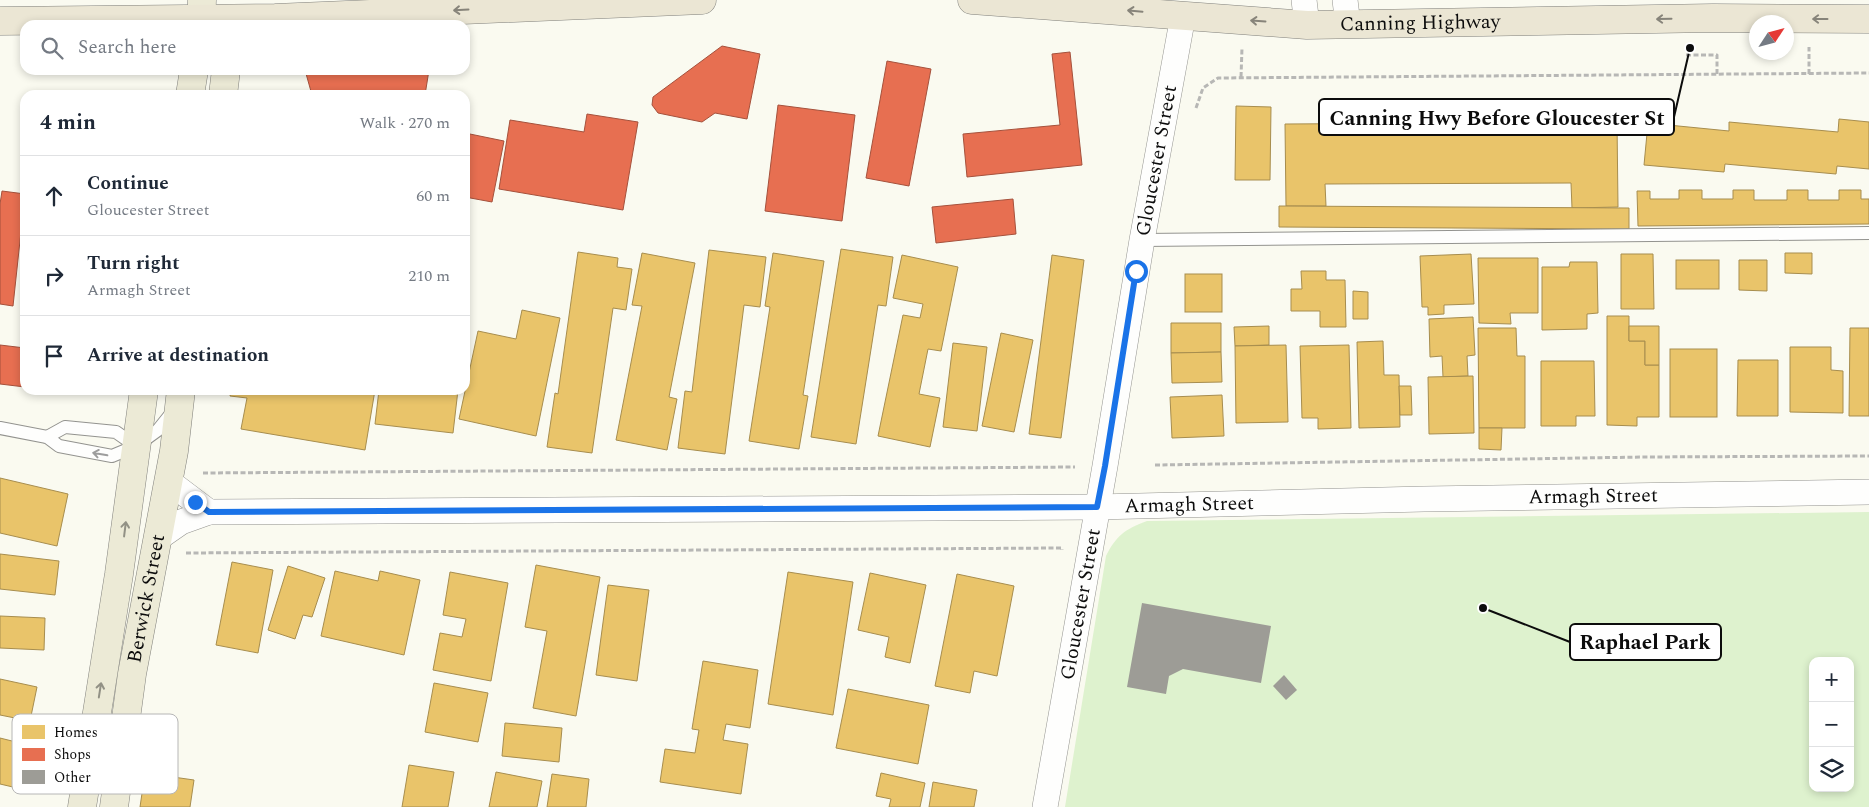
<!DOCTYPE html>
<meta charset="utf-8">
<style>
body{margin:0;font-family:Spectral,serif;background:#f2f2f3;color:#1f2937}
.controls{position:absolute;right:15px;bottom:15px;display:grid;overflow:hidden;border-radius:10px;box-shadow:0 2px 8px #0003}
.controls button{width:45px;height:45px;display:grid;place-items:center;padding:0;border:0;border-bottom:1px solid #e0e1e3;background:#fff;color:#1f2937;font:25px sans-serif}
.compass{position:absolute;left:1749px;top:15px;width:45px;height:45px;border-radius:50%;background:#fff;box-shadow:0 2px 8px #0003;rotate:54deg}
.stop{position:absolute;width:15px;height:15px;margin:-11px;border:4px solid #1a73e8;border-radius:50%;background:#fff}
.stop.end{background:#1a73e8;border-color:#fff;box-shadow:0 1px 5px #0008}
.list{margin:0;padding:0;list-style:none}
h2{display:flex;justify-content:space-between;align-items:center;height:65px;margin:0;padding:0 20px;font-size:21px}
h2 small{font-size:16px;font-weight:400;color:#747a83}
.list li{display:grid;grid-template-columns:32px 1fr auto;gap:15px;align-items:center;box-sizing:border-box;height:80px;padding:0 20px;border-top:1px solid #e0e1e3}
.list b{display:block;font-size:19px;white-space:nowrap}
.list p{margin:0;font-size:16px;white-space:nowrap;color:#747a83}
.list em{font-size:16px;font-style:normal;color:#747a83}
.icon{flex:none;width:28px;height:28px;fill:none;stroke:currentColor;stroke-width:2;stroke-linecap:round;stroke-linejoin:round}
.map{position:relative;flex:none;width:1869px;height:807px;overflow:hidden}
.search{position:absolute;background:#fff;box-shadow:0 2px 8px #0003;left:20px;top:20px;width:450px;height:55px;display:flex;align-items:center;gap:12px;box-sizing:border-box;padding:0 18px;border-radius:15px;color:#747a83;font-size:19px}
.panel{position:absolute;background:#fff;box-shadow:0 2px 8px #0003;left:20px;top:90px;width:450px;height:305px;border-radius:15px}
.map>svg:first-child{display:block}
.green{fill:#def2ce;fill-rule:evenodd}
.homes{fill:#e9c46a;stroke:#a78d4e}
.shops{fill:#e76f51;stroke:#a5513c}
.building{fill:#9d9c96}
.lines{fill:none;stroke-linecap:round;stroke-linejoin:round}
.service-casing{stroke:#93938f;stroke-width:14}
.minor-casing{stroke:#93938f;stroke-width:26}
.primary-casing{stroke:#80807c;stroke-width:29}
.trunk-casing{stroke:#80807c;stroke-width:29}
.path{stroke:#b7b7b5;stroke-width:3;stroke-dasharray:5 2.5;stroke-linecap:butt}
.service{stroke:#fefefd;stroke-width:12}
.minor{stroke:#fefefd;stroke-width:25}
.primary{stroke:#ecead6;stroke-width:28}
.trunk{stroke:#ebe6d4;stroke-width:28}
.oneway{stroke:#87847a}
.oneway2{stroke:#9d9d9d}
.oneway3{stroke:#929185}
.route{stroke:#1a73e8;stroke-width:6}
.labels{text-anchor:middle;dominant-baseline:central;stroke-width:5;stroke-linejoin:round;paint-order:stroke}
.street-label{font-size:20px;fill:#0c0c0c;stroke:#fff}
.key{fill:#fff;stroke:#b6b6b6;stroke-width:1}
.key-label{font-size:14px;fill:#0c0c0c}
.leader{fill:none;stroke:#0c0c0c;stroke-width:2}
.callout-dot{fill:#0c0c0c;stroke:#fff;stroke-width:2}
.callout{fill:#fff;stroke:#0c0c0c;stroke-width:2}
.callout-label{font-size:21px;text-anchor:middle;font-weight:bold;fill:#0c0c0c}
</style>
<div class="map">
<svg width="1869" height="807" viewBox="0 0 1869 807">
<rect width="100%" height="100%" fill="#fafaf0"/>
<path class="green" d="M1869 512V807H1065L1106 556C1116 536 1125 529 1147 521ZM1813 661H1850V788H1813Z"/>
<g class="homes">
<polygon points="1236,106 1271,107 1270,180 1235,180"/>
<polygon points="1839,119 1869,122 1869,169 1837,166 1836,174 1725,164 1724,172 1644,165 1648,123 1729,131 1729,122 1838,132"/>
<polygon points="1617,122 1618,207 1572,208 1571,183 1325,184 1326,206 1286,206 1285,124"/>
<polygon points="1679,190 1702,190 1702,199 1733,199 1733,190 1754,190 1754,200 1787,200 1787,190 1808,190 1808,200 1839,200 1839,190 1861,190 1861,199 1869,199 1869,224 1638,226 1637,191 1650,191 1650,199 1679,199"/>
<polygon points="1279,206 1629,208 1629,229 1279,227"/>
<polygon points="841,249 893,257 886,306 878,305 856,444 811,437"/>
<polygon points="709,250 766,257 760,307 744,305 725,454 678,448 685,391 692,392"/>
<polygon points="578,252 618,258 617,267 632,269 626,310 613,308 592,453 547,447 555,393 558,394"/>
<polygon points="642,253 695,263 669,397 677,399 667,450 616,440 642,306 632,305"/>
<polygon points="773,253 824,261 803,395 808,396 799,449 749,441 770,307 765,306"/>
<polygon points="1785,253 1812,253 1812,274 1785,273"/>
<polygon points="1471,254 1474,304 1444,305 1444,314 1428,315 1428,307 1422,307 1420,256"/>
<polygon points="1621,254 1653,254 1654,309 1621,309"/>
<polygon points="902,255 958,267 941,351 928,349 919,394 940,398 930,447 878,436 903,315 920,318 923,304 893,298"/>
<polygon points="1052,255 1084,260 1061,438 1029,434"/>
<polygon points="1478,258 1538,258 1538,313 1510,313 1511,324 1479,323"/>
<rect x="1676" y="260" width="43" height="29"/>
<polygon points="1739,260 1767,260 1767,291 1739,290"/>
<polygon points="1570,262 1597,262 1598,313 1587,314 1587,329 1542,330 1542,267 1569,267"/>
<polygon points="1301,271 1326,271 1326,280 1345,280 1346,327 1320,327 1320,311 1291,311 1291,289 1302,289"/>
<rect x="1185" y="274" width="37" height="38"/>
<polygon points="1353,291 1368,292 1368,319 1353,319"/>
<polygon points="522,310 560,318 536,436 459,419 478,331 516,339"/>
<polygon points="1607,316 1629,316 1629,341 1645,341 1645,365 1659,365 1659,417 1637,417 1637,426 1607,425"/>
<polygon points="1473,317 1475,355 1467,356 1468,376 1443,377 1442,356 1430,357 1429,319"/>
<polygon points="1171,323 1221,323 1221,352 1171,353"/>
<polygon points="1269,326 1269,345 1235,346 1234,327"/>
<polygon points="1629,326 1659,326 1659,365 1645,365 1645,341 1629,341"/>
<polygon points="1478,328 1516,328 1517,356 1525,356 1525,428 1479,428"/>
<polygon points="1850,328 1869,328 1869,416 1849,416"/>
<polygon points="1001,333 1033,340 1014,432 982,426"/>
<polygon points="1383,341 1384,375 1399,375 1400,427 1359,428 1357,342"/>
<polygon points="953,343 987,347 977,431 943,427"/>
<polygon points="1286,345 1288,422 1236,423 1235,346"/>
<polygon points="1349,345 1351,428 1318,429 1318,418 1302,418 1300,346"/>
<polygon points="1790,347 1831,347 1831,370 1843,371 1843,413 1790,412"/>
<rect x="1670" y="349" width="47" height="68"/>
<polygon points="1221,352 1222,382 1172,383 1171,353"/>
<polygon points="1738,360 1778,360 1778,416 1737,416"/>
<polygon points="1541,361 1594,361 1595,416 1576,416 1576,426 1541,426"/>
<polygon points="1473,376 1474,433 1429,434 1428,377"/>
<polygon points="1399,386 1411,386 1412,415 1400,415"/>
<polygon points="231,390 375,390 365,450 241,429 247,398 230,396"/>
<polygon points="379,390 458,390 453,433 375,424"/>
<polygon points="1222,395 1224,436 1172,438 1170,397"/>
<polygon points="1479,428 1502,428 1501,450 1479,449"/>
<polygon points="0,478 68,494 57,546 0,533"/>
<polygon points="0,554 59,561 55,595 0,589"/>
<polygon points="232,562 273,570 258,653 216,645"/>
<polygon points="536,565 600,577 576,716 533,708 547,631 525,627"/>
<polygon points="288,566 325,578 312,617 303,615 295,639 268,630"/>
<polygon points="335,571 378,581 380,571 420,580 404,655 321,636"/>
<polygon points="450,572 508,583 491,681 433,670 440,633 462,637 466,619 443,615"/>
<polygon points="788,572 853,582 833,715 768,704"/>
<polygon points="870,573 926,585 910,663 885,657 889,637 858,630"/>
<polygon points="957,574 1014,586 997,676 974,671 970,693 935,686"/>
<polygon points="608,585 649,590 637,681 596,675"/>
<polygon points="0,616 45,618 44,650 0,648"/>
<polygon points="703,661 758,670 750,728 726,724 723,740 748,744 741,794 660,782 665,749 695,753 699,730 692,729"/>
<polygon points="0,679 37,687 30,721 0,715"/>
<polygon points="434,683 488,693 478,742 425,732"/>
<polygon points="848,689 929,705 918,764 836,748"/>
<polygon points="505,723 562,728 559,762 502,756"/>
<polygon points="0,738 40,748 30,791 0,784"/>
<polygon points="409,765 454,772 448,807 402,807"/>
<polygon points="496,772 542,781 537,807 489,807"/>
<polygon points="145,773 194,780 190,807 140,807"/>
<polygon points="881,773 925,783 920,807 889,807 891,799 876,796"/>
<polygon points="552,774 589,779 586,807 547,807"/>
<polygon points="933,782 977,790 974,807 929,807"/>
</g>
<g class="shops">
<polygon points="722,46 760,54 747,119 715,113 702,122 658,113 652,105 653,97"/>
<polygon points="1070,52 1082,165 967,177 963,134 1060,125 1052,54"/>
<polygon points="887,61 931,69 909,186 866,178"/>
<polygon points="305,70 429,70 425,95 312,95"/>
<polygon points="778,105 855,115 842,221 765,211"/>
<polygon points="587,114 638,122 623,210 499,189 510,120 584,132"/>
<polygon points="465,133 504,141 492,202 465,197"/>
<polygon points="2,191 25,194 13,306 0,304 0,204"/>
<polygon points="1013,199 1016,234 936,243 932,207"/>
<polygon points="0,345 25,348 25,387 0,384"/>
</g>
<g class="building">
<polygon points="1142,603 1271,626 1261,683 1183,669 1169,676 1166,694 1127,687"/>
<polygon points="1284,675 1297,690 1286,700 1273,686"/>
</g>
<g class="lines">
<defs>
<g id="service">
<polyline points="1142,240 1869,233"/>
<polyline points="0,428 47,437 59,446 112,456 136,446 158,430 174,410"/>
<polyline points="47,437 65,427 116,432 136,446"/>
</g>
<g id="minor">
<polyline points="1304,0 1307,25"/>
<polyline points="1345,0 1348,25"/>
<polyline points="168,481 209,512"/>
<path id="s1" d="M158 538 181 522 209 512 1097 507 1424 499 1869 492"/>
<path id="s2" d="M1045 807 1105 466 1142 240 1183 16"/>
</g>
<g id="primary">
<polyline points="201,25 202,0"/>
<polyline points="190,95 194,70"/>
<polyline points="223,95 226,70"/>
<polyline points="82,807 119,574 144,390"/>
<path id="s3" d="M114 807 132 674 174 451 181 390"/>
</g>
<g id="trunk">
<path id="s4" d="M972 0 1307 25 1713 18 1869 19"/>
<polyline points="0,21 275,18 702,0"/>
</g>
</defs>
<use href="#service" class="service-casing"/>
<use href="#minor" class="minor-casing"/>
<use href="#primary" class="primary-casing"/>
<use href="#trunk" class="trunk-casing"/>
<g class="path">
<polyline points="1686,55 1717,55 1717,74"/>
<polyline points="1809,74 1809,47"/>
<polyline points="1241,77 1242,48"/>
<polyline points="1196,108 1203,88 1218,78 1869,73"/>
<polyline points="1155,465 1643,457 1869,456"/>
<polyline points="203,473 1075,467"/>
<polyline points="186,553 1062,548 1062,550"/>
</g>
<use href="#service" class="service"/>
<use href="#minor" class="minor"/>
<use href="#primary" class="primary"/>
<use href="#trunk" class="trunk"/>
</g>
<defs><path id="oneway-shaft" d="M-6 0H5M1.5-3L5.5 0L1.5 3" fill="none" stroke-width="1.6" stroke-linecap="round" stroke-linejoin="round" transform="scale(1.25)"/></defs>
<g class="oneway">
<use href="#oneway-shaft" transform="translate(461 10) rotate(177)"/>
<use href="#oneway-shaft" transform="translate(1135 11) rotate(-175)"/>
<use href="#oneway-shaft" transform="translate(1664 19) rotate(179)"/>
<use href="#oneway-shaft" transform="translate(1820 19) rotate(-180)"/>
<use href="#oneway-shaft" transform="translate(1258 21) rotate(-176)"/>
</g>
<use class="oneway2" href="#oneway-shaft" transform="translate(100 454) rotate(-170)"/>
<g class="oneway3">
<use href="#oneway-shaft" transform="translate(125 529) rotate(-83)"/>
<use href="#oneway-shaft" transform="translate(100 690) rotate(-81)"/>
</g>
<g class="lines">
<polyline class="route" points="195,502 209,512 1097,507 1105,466 1136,271"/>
</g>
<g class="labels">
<g class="street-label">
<text stroke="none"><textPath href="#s4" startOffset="449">Canning Highway</textPath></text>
<text stroke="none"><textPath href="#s2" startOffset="656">Gloucester Street</textPath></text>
<text stroke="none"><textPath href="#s1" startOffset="1442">Armagh Street</textPath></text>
<text stroke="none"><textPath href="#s1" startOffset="1038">Armagh Street</textPath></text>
<text stroke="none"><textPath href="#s3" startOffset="211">Berwick Street</textPath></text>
<text stroke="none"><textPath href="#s2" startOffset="206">Gloucester Street</textPath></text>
</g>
</g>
<rect x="12" y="714" width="166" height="80" rx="8" class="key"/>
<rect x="22" y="725" width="23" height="14" fill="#e9c46a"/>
<rect x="22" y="748" width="23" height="13" fill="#e76f51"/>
<rect x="22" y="770" width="23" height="14" fill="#9d9c96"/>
<g class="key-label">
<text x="54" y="737">Homes</text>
<text x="54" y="759">Shops</text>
<text x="54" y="782">Other</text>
</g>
<path class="leader" d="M1690 48L1674 117M1483 608L1570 642"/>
<g class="callout-dot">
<circle cx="1690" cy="48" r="5"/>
<circle cx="1483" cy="608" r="5"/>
</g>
<g class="callout">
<rect x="1319" y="99" width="355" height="36" rx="5"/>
<rect x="1570" y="624" width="151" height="36" rx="5"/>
</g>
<g class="callout-label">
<text x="1497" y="125">Canning Hwy Before Gloucester St</text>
<text x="1645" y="649">Raphael Park</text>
</g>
</svg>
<div class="controls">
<button>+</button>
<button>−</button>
<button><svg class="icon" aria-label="layers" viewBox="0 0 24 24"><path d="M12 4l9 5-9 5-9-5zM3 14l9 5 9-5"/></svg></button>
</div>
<svg class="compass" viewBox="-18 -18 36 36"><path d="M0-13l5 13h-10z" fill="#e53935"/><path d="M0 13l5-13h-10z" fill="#747a83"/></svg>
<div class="stop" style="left:1136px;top:271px"></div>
<div class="stop end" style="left:195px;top:502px"></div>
<div class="search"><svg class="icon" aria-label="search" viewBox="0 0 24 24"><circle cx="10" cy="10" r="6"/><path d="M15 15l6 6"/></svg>Search here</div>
<section class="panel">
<h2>4 min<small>Walk · 270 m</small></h2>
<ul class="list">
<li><svg class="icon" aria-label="ahead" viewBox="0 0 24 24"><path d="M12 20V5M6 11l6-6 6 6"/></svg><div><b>Continue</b><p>Gloucester Street</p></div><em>60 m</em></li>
<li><svg class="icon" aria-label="right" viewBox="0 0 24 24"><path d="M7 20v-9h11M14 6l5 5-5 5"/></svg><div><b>Turn right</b><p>Armagh Street</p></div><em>210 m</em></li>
<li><svg class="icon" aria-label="arrive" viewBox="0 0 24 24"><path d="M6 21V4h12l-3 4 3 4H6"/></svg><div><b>Arrive at destination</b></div></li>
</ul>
</section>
</div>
